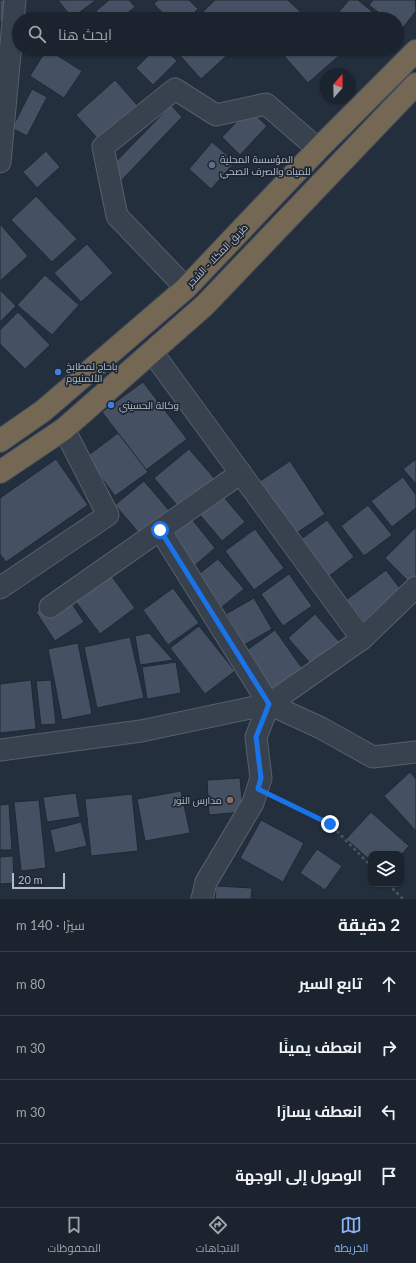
<!DOCTYPE html>
<html lang="ar">
<meta charset="utf-8">
<style>
body{margin:0;font-family:Lato,Cairo,sans-serif;background:#242b36;color:#f1f3f6;direction:rtl}
.controls{position:absolute;right:12px;bottom:12px;display:grid;overflow:hidden;border-radius:8px;box-shadow:0 1px 3px #0004}
.controls button{width:36px;height:36px;display:grid;place-items:center;padding:0;border:0;border-bottom:1px solid #39404a;background:#1b232e;color:#f1f3f6;font:20px sans-serif}
.compass{position:absolute;left:320px;top:68px;width:36px;height:36px;border-radius:50%;background:#1b232e;box-shadow:0 1px 3px #0004;rotate:20deg}
.scale{position:absolute;left:12px;bottom:10px;width:53px;box-sizing:border-box;padding-left:4px;border:2px solid #b4bcc9;border-top:0;font-size:11px;line-height:14px;white-space:nowrap;color:#b4bcc9;-webkit-text-stroke:3px #1d2633;paint-order:stroke}
.stop{position:absolute;width:12px;height:12px;margin:-9px;border:3px solid #1a73e8;border-radius:50%;background:#fff}
.stop.end{background:#1a73e8;border-color:#fff;box-shadow:0 1px 4px #0008}
.list{margin:0;padding:0;list-style:none}
h2{display:flex;justify-content:space-between;align-items:center;height:52px;margin:0;padding:0 16px;font-size:17px}
h2 small{font-size:13px;font-weight:400;color:#a0a4aa}
.list li{display:grid;grid-template-columns:26px 1fr auto;gap:12px;align-items:center;box-sizing:border-box;height:64px;padding:0 16px;border-top:1px solid #39404a}
.list b{display:block;font-size:15px;white-space:nowrap}
.list em{font-size:13px;font-style:normal;color:#a0a4aa}
.icon{flex:none;width:22px;height:22px;fill:none;stroke:currentColor;stroke-width:2;stroke-linecap:round;stroke-linejoin:round}
.map{position:relative;flex:none;width:416px;height:899px;overflow:hidden;direction:ltr}
.search{position:absolute;background:#1b232e;box-shadow:0 1px 3px #0004;left:12px;right:12px;top:12px;height:44px;display:flex;align-items:center;gap:10px;box-sizing:border-box;padding:0 14px;border-radius:22px;color:#a0a4aa;font-size:15px}
.sheet{height:308px;background:#1b232e}
nav{display:flex;justify-content:space-around;align-items:center;box-sizing:border-box;height:56px;border-top:1px solid #39404a;background:#1b232e;font-size:11px;color:#a0a4aa}
nav a{display:grid;justify-items:center;gap:2px}
nav .on{color:#8ab4f8}
.map>svg:first-child{display:block}
.building{fill:#455162;stroke:#1f2835}
.lines{fill:none;stroke-linecap:round;stroke-linejoin:round}
.street-casing{stroke:#565f6c;stroke-width:23}
.highway-casing{stroke:#434c59;stroke-width:24}
.path{stroke:#44595c;stroke-width:2.5;stroke-dasharray:3 3;stroke-linecap:butt}
.street{stroke:#38414e;stroke-width:21}
.highway{stroke:#746855;stroke-width:22}
.route{stroke:#1a73e8;stroke-width:5}
.service-dot{fill:#5c6f8a;stroke:#1d2633;stroke-width:1.5}
.shop-dot{fill:#3f7fe0;stroke:#1d2633;stroke-width:1.5}
.education-dot{fill:#8d6e63;stroke:#1d2633;stroke-width:1.5}
.labels{text-anchor:middle;dominant-baseline:central;stroke-width:3.5;stroke-linejoin:round;paint-order:stroke}
.poi-label{font-size:10px;fill:#b4bcc9;stroke:#1d2633;text-anchor:start}
.street-label{font-size:10px;fill:#b4bcc9;stroke:#1d2633}
</style>
<div class="map">
<svg width="416" height="899" viewBox="0 0 416 899">
<rect width="100%" height="100%" fill="#242f3e"/>
<g class="building">
<polygon points="0,0 7,0 4,22 0,22"/>
<polygon points="58,0 96,0 72,18"/>
<polygon points="109,0 129,0 135,7 120,19 103,19 96,11"/>
<polygon points="158,0 189,0 198,9 188,19 168,19 154,4"/>
<polygon points="215,0 288,0 308,19 196,19"/>
<polygon points="349,0 358,0 381,19 333,19"/>
<polygon points="373,0 415,0 416,11 401,30 397,27 397,19 387,19 369,5"/>
<polygon points="47,49 82,71 64,98 30,76"/>
<polygon points="155,49 165,49 177,61 153,85 136,68"/>
<polygon points="174,49 234,49 201,79"/>
<polygon points="278,49 338,49 342,53 308,83"/>
<polygon points="115,80 139,107 100,141 76,115"/>
<polygon points="32,89 47,97 27,136 12,128"/>
<polygon points="171,105 182,117 118,184 106,172"/>
<polygon points="249,109 267,126 240,155 222,137"/>
<polygon points="212,142 235,162 211,189 189,169"/>
<polygon points="46,151 60,167 37,188 23,172"/>
<polygon points="36,196 77,239 52,262 11,220"/>
<polygon points="0,224 28,256 0,281"/>
<polygon points="87,244 113,273 81,302 54,273"/>
<polygon points="45,275 79,305 52,335 17,305"/>
<polygon points="0,290 16,306 0,322"/>
<polygon points="18,312 50,345 25,369 0,344 0,330"/>
<polygon points="143,382 187,439 146,470 102,412"/>
<polygon points="118,433 148,472 115,496 86,457"/>
<polygon points="189,449 215,479 180,509 154,478"/>
<polygon points="56,459 88,505 6,562 0,554 0,498"/>
<polygon points="416,459 416,484 403,469"/>
<polygon points="290,461 325,514 289,538 254,485"/>
<polygon points="403,477 416,495 416,508 392,527 371,501"/>
<polygon points="144,481 173,515 144,539 115,505"/>
<polygon points="223,496 245,522 222,541 200,515"/>
<polygon points="368,505 392,535 364,556 341,526"/>
<polygon points="191,518 215,548 186,573 161,542"/>
<polygon points="327,520 354,557 324,580 296,543"/>
<polygon points="416,527 416,589 385,558"/>
<polygon points="255,529 284,568 254,590 225,551"/>
<polygon points="218,559 244,589 217,611 191,580"/>
<polygon points="105,567 135,608 100,634 70,594"/>
<polygon points="386,570 405,595 366,625 346,600"/>
<polygon points="289,574 312,606 283,626 261,594"/>
<polygon points="173,588 199,623 168,645 143,610"/>
<polygon points="65,593 84,622 55,641 36,612"/>
<polygon points="254,598 272,629 244,645 226,614"/>
<polygon points="315,614 344,647 317,671 288,638"/>
<polygon points="199,626 235,671 205,694 170,648"/>
<polygon points="275,630 304,671 274,692 244,652"/>
<polygon points="149,633 173,660 140,665 135,636"/>
<polygon points="130,637 144,698 97,708 84,647"/>
<polygon points="78,643 92,714 62,720 48,649"/>
<polygon points="176,662 181,693 147,699 142,667"/>
<polygon points="31,680 36,729 0,733 0,684"/>
<polygon points="51,680 56,724 41,725 36,681"/>
<polygon points="410,772 416,779 416,831 384,796"/>
<polygon points="240,778 243,812 209,815 207,780"/>
<polygon points="181,791 190,833 145,841 137,799"/>
<polygon points="76,793 80,817 47,822 43,797"/>
<polygon points="132,794 138,851 91,856 85,799"/>
<polygon points="39,800 46,868 21,871 14,802"/>
<polygon points="9,804 12,850 0,850 0,805"/>
<polygon points="371,812 409,846 401,855 401,854 371,854 371,861 346,839"/>
<polygon points="261,820 304,843 283,882 240,858"/>
<polygon points="81,822 87,846 55,853 50,830"/>
<polygon points="317,849 342,866 325,890 300,873"/>
<polygon points="13,856 14,883 0,884 0,857"/>
<polygon points="216,886 252,888 251,899 215,899"/>
</g>
<g class="lines">
<defs>
<g id="street">
<polyline points="0,162 15,0"/>
<polyline points="186,288 117,216 103,147 175,89 216,115 266,104 318,149"/>
<polyline points="152,352 362,639"/>
<polyline points="160,530 269,704"/>
<polyline points="0,588 108,515 64,429"/>
<polyline points="50,607 241,473"/>
<polyline points="0,750 141,731 269,704 362,639 416,587"/>
<polyline points="202,899 206,882 253,803 261,778 256,737 269,704 321,728 373,757 416,752"/>
</g>
<g id="highway">
<polyline points="0,441 43,411 186,288 318,149 416,51"/>
<polyline points="0,472 64,429 205,305 416,84"/>
</g>
</defs>
<use href="#street" class="street-casing"/>
<use href="#highway" class="highway-casing"/>
<g class="path">
<polyline points="274,797 330,824 371,866"/>
<polyline points="388,884 403,899"/>
</g>
<use href="#street" class="street"/>
<use href="#highway" class="highway"/>
</g>
<g class="lines">
<polyline class="route" points="160,530 269,704 256,737 261,778 258,789 330,824"/>
</g>
<circle class="service-dot" cx="212" cy="165" r="4"/>
<g class="shop-dot">
<circle cx="58" cy="372" r="4"/>
<circle cx="111" cy="405" r="4"/>
</g>
<circle class="education-dot" cx="230" cy="800" r="4"/>
<g class="labels">
<g class="poi-label">
<text x="220" y="159">المؤسسة المحلية<tspan x="220" dy="12">للمياه والصرف الصحي</tspan></text>
<text x="66" y="366">باحاج لمطابخ<tspan x="66" dy="12">الألمنيوم</tspan></text>
<text x="119" y="405">وكالة الحسيني</text>
<text x="222" y="800" text-anchor="end">مدارس النور</text>
</g>
<g class="street-label">
<text transform="translate(217 255) rotate(-46)">طريق المكلا - الشحر</text>
</g>
</g>
</svg>
<div class="controls">
<button><svg class="icon" aria-label="layers" viewBox="0 0 24 24"><path d="M12 4l9 5-9 5-9-5zM3 14l9 5 9-5"/></svg></button>
</div>
<svg class="compass" viewBox="-18 -18 36 36"><path d="M0-13l5 13h-10z" fill="#e53935"/><path d="M0 13l5-13h-10z" fill="#a0a4aa"/></svg>
<div class="scale">20 m</div>
<div class="stop" style="left:160px;top:530px"></div>
<div class="stop end" style="left:330px;top:824px"></div>
<div class="search"><svg class="icon" aria-label="search" viewBox="0 0 24 24"><circle cx="10" cy="10" r="6"/><path d="M15 15l6 6"/></svg>ابحث هنا</div>
</div>
<section class="sheet">
<h2>2 دقيقة<small>سيرًا · 140 m</small></h2>
<ul class="list">
<li><svg class="icon" aria-label="ahead" viewBox="0 0 24 24"><path d="M12 20V5M6 11l6-6 6 6"/></svg><div><b>تابع السير</b></div><em>80 m</em></li>
<li><svg class="icon" aria-label="right" viewBox="0 0 24 24"><path d="M7 20v-9h11M14 6l5 5-5 5"/></svg><div><b>انعطف يمينًا</b></div><em>30 m</em></li>
<li><svg class="icon" aria-label="left" viewBox="0 0 24 24"><path d="M17 20v-9H6M10 6l-5 5 5 5"/></svg><div><b>انعطف يسارًا</b></div><em>30 m</em></li>
<li><svg class="icon" aria-label="arrive" viewBox="0 0 24 24"><path d="M6 21V4h12l-3 4 3 4H6"/></svg><div><b>الوصول إلى الوجهة</b></div></li>
</ul>
</section>
<nav>
<a class="on"><svg class="icon" aria-label="map" viewBox="0 0 24 24"><path d="M3 6l6-2 6 2 6-2v14l-6 2-6-2-6 2zM9 4v14M15 6v14"/></svg>الخريطة</a>
<a><svg class="icon" aria-label="directions" viewBox="0 0 24 24"><path d="M12 3l9 9-9 9-9-9zM9 14v-3h6M13 9l2 2-2 2"/></svg>الاتجاهات</a>
<a><svg class="icon" aria-label="saved" viewBox="0 0 24 24"><path d="M7 4h10v16l-5-4-5 4z"/></svg>المحفوظات</a>
</nav>
